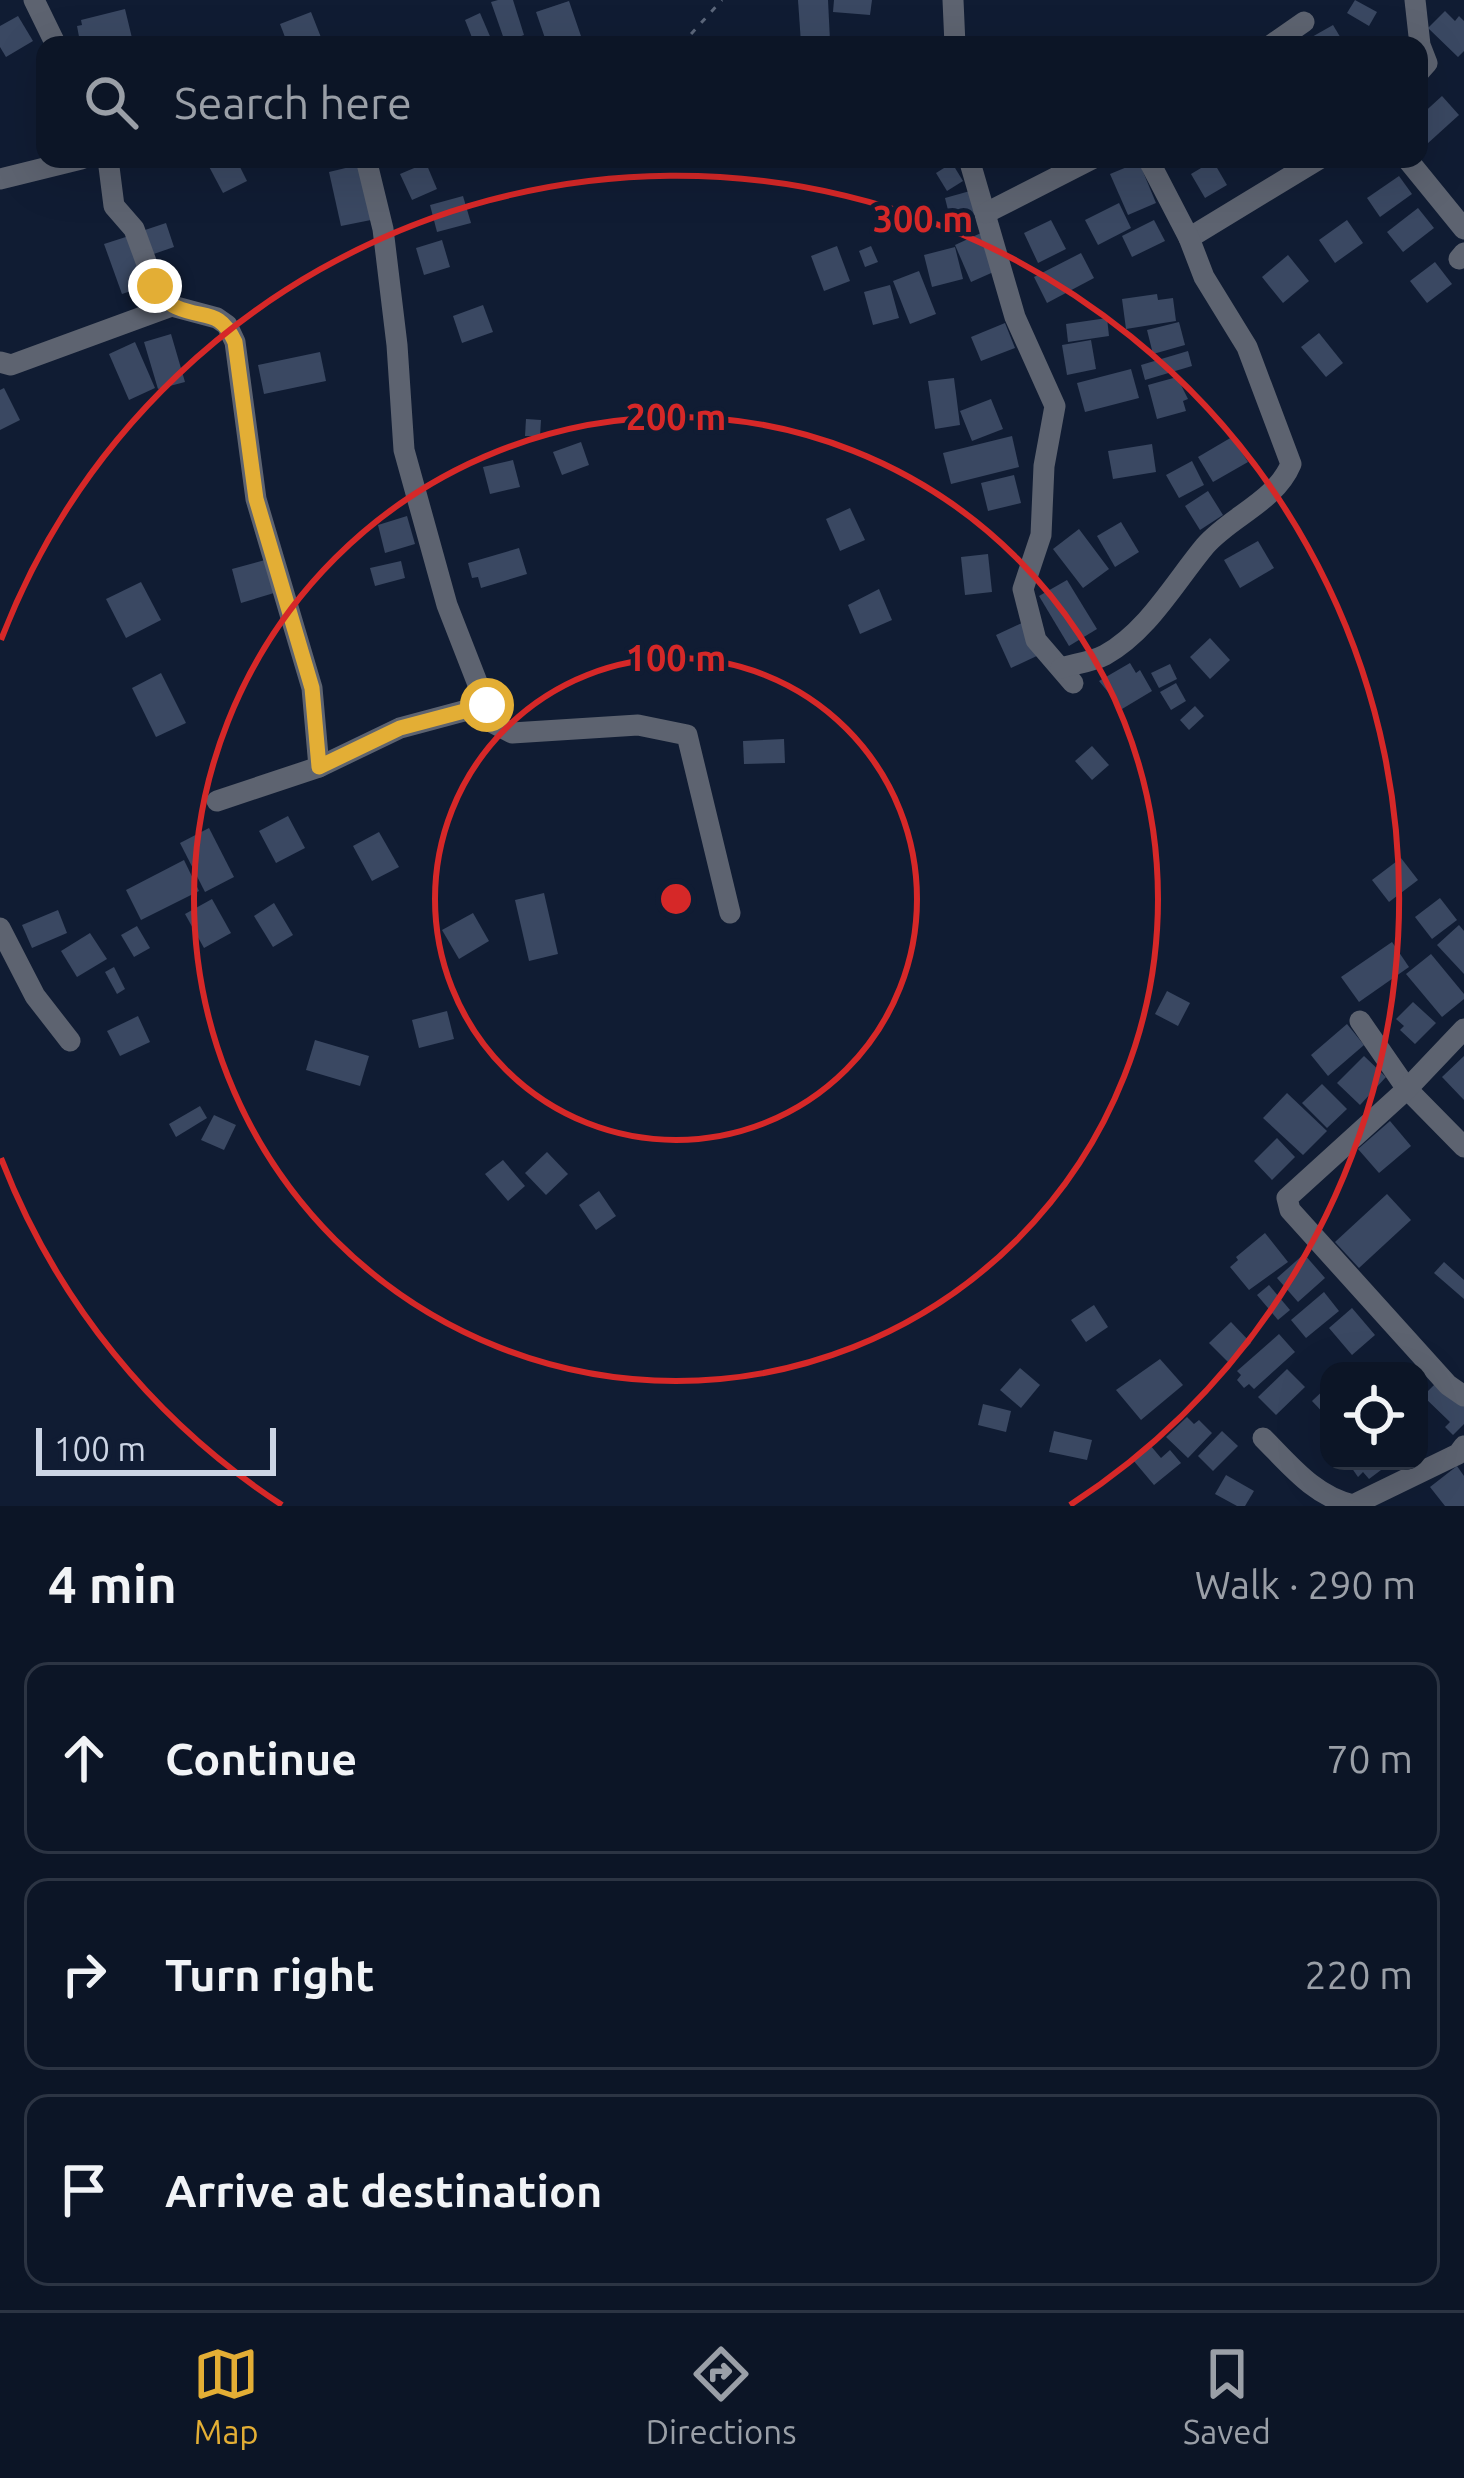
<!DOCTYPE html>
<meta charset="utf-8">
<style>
body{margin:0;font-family:Ubuntu,sans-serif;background:#151e2e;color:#f1f3f6}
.controls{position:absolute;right:36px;bottom:36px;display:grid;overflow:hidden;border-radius:24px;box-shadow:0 12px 48px #0002}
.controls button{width:108px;height:108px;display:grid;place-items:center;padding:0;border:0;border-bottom:3px solid #2c3443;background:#0c1526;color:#f1f3f6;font:60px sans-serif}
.scale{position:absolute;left:36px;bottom:30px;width:240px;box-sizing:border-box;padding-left:12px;border:6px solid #ccd5e5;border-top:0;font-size:33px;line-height:42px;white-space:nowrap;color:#ccd5e5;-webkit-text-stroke:9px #101c33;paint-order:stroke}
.stop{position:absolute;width:36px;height:36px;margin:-27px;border:9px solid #e3ae35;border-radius:50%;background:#fff}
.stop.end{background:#e3ae35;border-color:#fff;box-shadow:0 3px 12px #0008}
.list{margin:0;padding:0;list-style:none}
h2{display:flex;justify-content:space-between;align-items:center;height:156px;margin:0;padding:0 48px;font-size:51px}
h2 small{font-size:39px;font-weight:400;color:#9a9fa7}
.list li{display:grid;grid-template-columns:78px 1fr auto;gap:36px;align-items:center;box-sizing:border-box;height:192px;margin:0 24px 24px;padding:0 24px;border:3px solid #2c3443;border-radius:24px}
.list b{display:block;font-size:45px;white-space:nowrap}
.list em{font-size:39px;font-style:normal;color:#9a9fa7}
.icon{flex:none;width:66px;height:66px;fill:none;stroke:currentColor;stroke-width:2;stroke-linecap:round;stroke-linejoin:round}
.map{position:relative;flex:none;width:1464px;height:1506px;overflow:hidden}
.search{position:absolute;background:#0c1526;box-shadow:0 12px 48px #0002;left:36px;right:36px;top:36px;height:132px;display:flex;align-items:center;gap:30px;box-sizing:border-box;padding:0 42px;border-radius:24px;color:#9a9fa7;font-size:45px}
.sheet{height:804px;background:#0c1526}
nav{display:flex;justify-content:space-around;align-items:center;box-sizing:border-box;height:168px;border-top:3px solid #2c3443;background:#0c1526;font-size:33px;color:#9a9fa7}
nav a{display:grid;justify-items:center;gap:6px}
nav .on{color:#e3ae35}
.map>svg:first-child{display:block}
.building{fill:#3a4862}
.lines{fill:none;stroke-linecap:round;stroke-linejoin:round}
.path{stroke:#5c677b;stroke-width:3;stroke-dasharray:6 9;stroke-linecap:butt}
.minor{stroke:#5d6370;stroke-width:21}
.route{stroke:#e3ae35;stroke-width:15}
.ring{fill:none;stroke:#d62828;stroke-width:6}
.centre{fill:#d62828;stroke:#101c33;stroke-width:6}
.ring-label{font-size:36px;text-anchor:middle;font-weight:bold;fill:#d62828;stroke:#101c33;stroke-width:9;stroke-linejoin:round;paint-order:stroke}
</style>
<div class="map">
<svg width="1464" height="1506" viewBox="0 0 1464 1506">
<rect width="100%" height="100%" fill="#101c33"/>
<g class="building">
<polygon points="498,0 513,0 524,35 505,42 491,2"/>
<polygon points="798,0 828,0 830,41 801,43"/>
<polygon points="834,0 872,0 870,15 833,12"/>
<polygon points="1355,0 1377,12 1369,26 1347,13"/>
<polygon points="569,1 582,39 564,45 558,41 547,44 536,12"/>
<polygon points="125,9 132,38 101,45 80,42 77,26 82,25 81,20"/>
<polygon points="1445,11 1455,21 1459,16 1464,21 1464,51 1458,57 1428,28"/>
<polygon points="311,12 324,45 288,45 280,24"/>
<polygon points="480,13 492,41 475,45 465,20"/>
<polygon points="18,16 33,41 6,57 0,47 0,26"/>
<polygon points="1333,25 1345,45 1305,45 1303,42"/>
<polygon points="1442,96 1459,115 1427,144 1419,135 1419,117"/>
<polygon points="205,159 236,159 247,181 223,193"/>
<polygon points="1213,161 1227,185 1205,198 1191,174"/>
<polygon points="1139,162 1156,203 1128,215 1110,174"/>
<polygon points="426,163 437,189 412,200 400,174"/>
<polygon points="952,163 963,181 947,191 936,173"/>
<polygon points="358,165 371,220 341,226 329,172"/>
<polygon points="1399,176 1412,194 1380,217 1367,198"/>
<polygon points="970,191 976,215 951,222 945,198"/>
<polygon points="463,196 471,223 437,232 430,205"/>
<polygon points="1119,203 1131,228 1098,245 1085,220"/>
<polygon points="1418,208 1434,228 1403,252 1387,232"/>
<polygon points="1051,220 1066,249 1038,263 1024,233"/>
<polygon points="1154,220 1165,241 1132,257 1122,236"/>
<polygon points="1347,220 1363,243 1335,263 1319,240"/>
<polygon points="166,223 174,247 145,257 136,233"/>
<polygon points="981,233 998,270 971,282 955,245"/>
<polygon points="132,235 149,285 122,294 104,244"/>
<polygon points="442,240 450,267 424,275 416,248"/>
<polygon points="837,246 850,281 824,291 811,256"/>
<polygon points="871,246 878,262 865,267 859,251"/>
<polygon points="955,247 963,279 932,287 924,255"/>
<polygon points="1081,253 1094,278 1047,303 1034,277"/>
<polygon points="1288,255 1309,281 1283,303 1262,277"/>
<polygon points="1435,262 1452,284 1427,303 1410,281"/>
<polygon points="919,271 936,314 910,324 893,281"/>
<polygon points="890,285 899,318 873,325 864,292"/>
<polygon points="1157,294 1158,300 1173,298 1176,321 1126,329 1122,299"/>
<polygon points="483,305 493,332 462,343 453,316"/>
<polygon points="1107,318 1109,336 1068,342 1066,324"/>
<polygon points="1179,322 1185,345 1153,354 1147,330"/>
<polygon points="1005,323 1015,348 981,361 971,337"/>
<polygon points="1319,333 1343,363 1326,377 1301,347"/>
<polygon points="171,334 185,382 158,389 144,342"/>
<polygon points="1091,340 1096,369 1067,375 1062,345"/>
<polygon points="135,342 155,388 129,400 109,354"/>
<polygon points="1188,351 1192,366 1145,380 1141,365"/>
<polygon points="320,352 326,381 264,394 258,365"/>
<polygon points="1131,369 1139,398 1085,412 1077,383"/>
<polygon points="1177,377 1188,399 1183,401 1186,411 1157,419 1148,385"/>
<polygon points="954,378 960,425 935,429 928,381"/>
<polygon points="4,388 20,420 0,430 0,390"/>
<polygon points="991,399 1003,429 972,441 960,411"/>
<polygon points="526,419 541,420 540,436 525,436"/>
<polygon points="1012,436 1019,467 951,484 943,453"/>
<polygon points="1232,437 1248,462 1213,482 1198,457"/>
<polygon points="581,442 589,465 562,475 553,452"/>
<polygon points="1152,444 1156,472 1113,479 1108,451"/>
<polygon points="513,460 520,487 490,494 483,467"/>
<polygon points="1192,461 1204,485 1179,498 1166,475"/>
<polygon points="1014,475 1021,503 988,511 981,483"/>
<polygon points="1208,491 1223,515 1200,530 1185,506"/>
<polygon points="850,508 865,540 840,551 826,519"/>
<polygon points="407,516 415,544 385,553 378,525"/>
<polygon points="1121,522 1139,552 1115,567 1097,536"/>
<polygon points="1079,529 1109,569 1083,588 1053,549"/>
<polygon points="1258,541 1274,568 1240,588 1224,560"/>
<polygon points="519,548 527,574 481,588 478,577 472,578 468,563"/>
<polygon points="988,554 992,592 965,595 961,557"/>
<polygon points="265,560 274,593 241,603 232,569"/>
<polygon points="401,561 405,578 375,586 370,568"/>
<polygon points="1067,580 1097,629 1069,646 1039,596"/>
<polygon points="141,582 161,620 126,638 106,599"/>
<polygon points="879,589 892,620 860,634 848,605"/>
<polygon points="1026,621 1041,654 1011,668 996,635"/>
<polygon points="1210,638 1230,660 1210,679 1190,657"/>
<polygon points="1130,663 1136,673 1140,670 1152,691 1122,709 1099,681"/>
<polygon points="1170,664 1177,679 1159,688 1151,673"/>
<polygon points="161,673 186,723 156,737 132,688"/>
<polygon points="1176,683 1186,701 1171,710 1160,692"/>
<polygon points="1195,706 1204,716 1189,730 1180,720"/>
<polygon points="784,739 785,763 744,764 743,741"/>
<polygon points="1092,746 1109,765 1092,780 1075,761"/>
<polygon points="288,816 305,848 276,863 259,831"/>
<polygon points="209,828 234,877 205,892 180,843"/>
<polygon points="379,832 399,867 372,881 353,846"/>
<polygon points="1401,858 1418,880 1389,902 1372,880"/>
<polygon points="184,860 199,891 141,920 126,890"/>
<polygon points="544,893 558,954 529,961 515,900"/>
<polygon points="1440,898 1457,920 1432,939 1415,917"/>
<polygon points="212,899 231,933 204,948 185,914"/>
<polygon points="274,903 293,935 273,947 254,916"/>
<polygon points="58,910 67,933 32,948 22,925"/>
<polygon points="473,913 489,941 459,959 442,930"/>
<polygon points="1459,925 1464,931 1464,974 1437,945"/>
<polygon points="137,926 150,948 134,957 121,935"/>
<polygon points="90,933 107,959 77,977 61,951"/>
<polygon points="1392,942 1409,967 1359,1002 1341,977"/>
<polygon points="1431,954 1464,994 1464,999 1442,1017 1406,974"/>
<polygon points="114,967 125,989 117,994 105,972"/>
<polygon points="1167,991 1190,1003 1178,1026 1155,1014"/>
<polygon points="1413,1002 1436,1023 1415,1044 1400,1030 1404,1026 1396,1019"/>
<polygon points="447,1011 454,1039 419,1048 412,1020"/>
<polygon points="138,1016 150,1042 120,1056 107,1031"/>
<polygon points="1347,1024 1364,1045 1328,1076 1311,1055"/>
<polygon points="315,1040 369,1056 360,1086 306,1070"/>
<polygon points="1364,1056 1386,1077 1360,1105 1337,1083"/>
<polygon points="1464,1056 1464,1100 1442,1077"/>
<polygon points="1322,1084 1347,1109 1327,1128 1302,1103"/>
<polygon points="1287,1093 1327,1131 1303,1155 1263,1118"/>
<polygon points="200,1106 207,1118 176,1137 169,1124"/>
<polygon points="214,1115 236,1125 224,1150 201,1140"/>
<polygon points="1390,1121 1411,1146 1379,1173 1358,1149"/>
<polygon points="1277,1138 1295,1157 1272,1180 1254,1161"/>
<polygon points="547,1152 568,1174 546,1195 525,1173"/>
<polygon points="503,1160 525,1186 508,1201 485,1174"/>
<polygon points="599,1191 616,1216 596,1230 579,1205"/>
<polygon points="1387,1194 1411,1220 1359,1268 1335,1242"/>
<polygon points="1265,1233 1288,1262 1249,1290 1230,1267 1238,1260 1236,1257"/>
<polygon points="1304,1254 1325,1278 1298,1302 1277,1278"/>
<polygon points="1444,1262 1464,1280 1464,1299 1434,1273"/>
<polygon points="1269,1285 1290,1310 1278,1320 1257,1295"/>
<polygon points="1324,1292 1339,1311 1306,1338 1291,1320"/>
<polygon points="1094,1305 1108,1327 1086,1342 1071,1320"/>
<polygon points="1352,1308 1375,1335 1352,1355 1329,1328"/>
<polygon points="1231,1322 1251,1343 1230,1364 1209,1343"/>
<polygon points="1279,1334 1295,1352 1254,1389 1249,1384 1244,1388 1237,1380 1241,1375 1237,1371"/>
<polygon points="1160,1359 1183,1385 1141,1420 1116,1390"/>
<polygon points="1020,1368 1040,1385 1021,1408 1000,1390"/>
<polygon points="1287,1369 1305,1387 1276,1415 1258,1397"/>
<polygon points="1438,1381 1464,1406 1464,1424 1453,1435 1445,1427 1450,1422 1423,1396"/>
<polygon points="1329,1385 1329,1419 1312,1401"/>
<polygon points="983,1404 1011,1411 1006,1432 978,1425"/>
<polygon points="1187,1417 1194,1424 1199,1420 1212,1433 1188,1458 1166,1437"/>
<polygon points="1054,1431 1092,1440 1087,1460 1049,1452"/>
<polygon points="1222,1431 1238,1446 1213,1471 1198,1456"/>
<polygon points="1150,1445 1161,1458 1170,1450 1181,1463 1154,1485 1133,1460"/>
<polygon points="1353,1461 1393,1461 1369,1479 1363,1472 1358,1477 1349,1464"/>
<polygon points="1457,1466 1464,1476 1464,1506 1445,1506 1430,1487"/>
<polygon points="1226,1475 1254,1491 1245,1506 1237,1506 1215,1494"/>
</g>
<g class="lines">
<polyline class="path" points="681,45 722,0"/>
<g class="minor">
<polyline points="34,0 56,45"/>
<polyline points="953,0 955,45"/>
<polyline points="1415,0 1420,45 1427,63 1419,72"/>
<polyline points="1271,45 1304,22"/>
<polyline points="108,159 114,206 134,229 155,286 172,306 217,318 227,325 235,342 256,499 312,688 319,767 217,801"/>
<polyline points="366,159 383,229 397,345 404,450 447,605 493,723 512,733 638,725 687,735 730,913"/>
<polyline points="969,159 1015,317 1055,406 1044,466 1041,535 1023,589 1036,640 1073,683"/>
<polyline points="1407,159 1464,229"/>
<polyline points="0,179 81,159"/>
<polyline points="986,213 1092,159"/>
<polyline points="1189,238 1319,159"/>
<polyline points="1459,259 1464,253"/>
<polyline points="0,362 11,365 172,306"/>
<path d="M1061 668C1074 664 1092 662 1105 655 1148 631 1175 582 1205 546 1231 516 1275 502 1291 464L1247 347 1204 277 1189 238 1148 159"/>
<polyline points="319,767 400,728 486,705"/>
<polyline points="0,928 35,996 70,1041"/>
<polyline points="1360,1021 1407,1089 1464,1147"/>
<polyline points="1464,1029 1407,1089 1287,1198 1290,1210 1448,1385 1464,1396"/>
<path d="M1263 1438C1290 1465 1314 1496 1353 1505L1458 1454 1464 1446"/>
</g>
</g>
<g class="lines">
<path class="route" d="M155 286C161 294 167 303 176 307 205 320 219 308 235 342L256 499 312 688 319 767 400 728 487 705"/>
</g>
<g class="ring">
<circle cx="676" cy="899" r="241"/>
<circle cx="676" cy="899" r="482"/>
<path d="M282 1505A723 723 0 0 1 1 1158M1 640A723 723 0 1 1 1070 1505"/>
</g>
<circle cx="676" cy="899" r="18" class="centre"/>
<g class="ring-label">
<text x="923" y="232">300 m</text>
<text x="676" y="430">200 m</text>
<text x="676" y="671">100 m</text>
</g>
</svg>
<div class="controls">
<button><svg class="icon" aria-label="locate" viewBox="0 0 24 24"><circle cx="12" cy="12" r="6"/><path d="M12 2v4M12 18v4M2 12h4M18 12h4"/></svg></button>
</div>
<div class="scale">100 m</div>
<div class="stop" style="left:487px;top:705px"></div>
<div class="stop end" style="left:155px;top:286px"></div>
<div class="search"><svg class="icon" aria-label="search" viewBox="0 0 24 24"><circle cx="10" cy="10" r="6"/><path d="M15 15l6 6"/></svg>Search here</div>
</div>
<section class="sheet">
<h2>4 min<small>Walk · 290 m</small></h2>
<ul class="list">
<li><svg class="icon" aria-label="ahead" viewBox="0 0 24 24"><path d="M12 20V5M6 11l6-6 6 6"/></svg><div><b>Continue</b></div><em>70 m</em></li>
<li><svg class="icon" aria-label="right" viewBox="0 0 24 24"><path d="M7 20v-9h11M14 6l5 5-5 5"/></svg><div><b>Turn right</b></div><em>220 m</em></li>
<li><svg class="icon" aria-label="arrive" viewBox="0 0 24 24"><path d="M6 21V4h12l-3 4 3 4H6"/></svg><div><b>Arrive at destination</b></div></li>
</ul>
</section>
<nav>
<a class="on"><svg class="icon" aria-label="map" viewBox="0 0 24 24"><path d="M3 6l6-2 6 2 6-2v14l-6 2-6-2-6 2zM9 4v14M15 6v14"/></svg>Map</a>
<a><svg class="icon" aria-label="directions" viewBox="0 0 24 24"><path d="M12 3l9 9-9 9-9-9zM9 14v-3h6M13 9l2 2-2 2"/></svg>Directions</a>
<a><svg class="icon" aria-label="saved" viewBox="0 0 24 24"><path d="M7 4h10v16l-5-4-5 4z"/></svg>Saved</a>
</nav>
